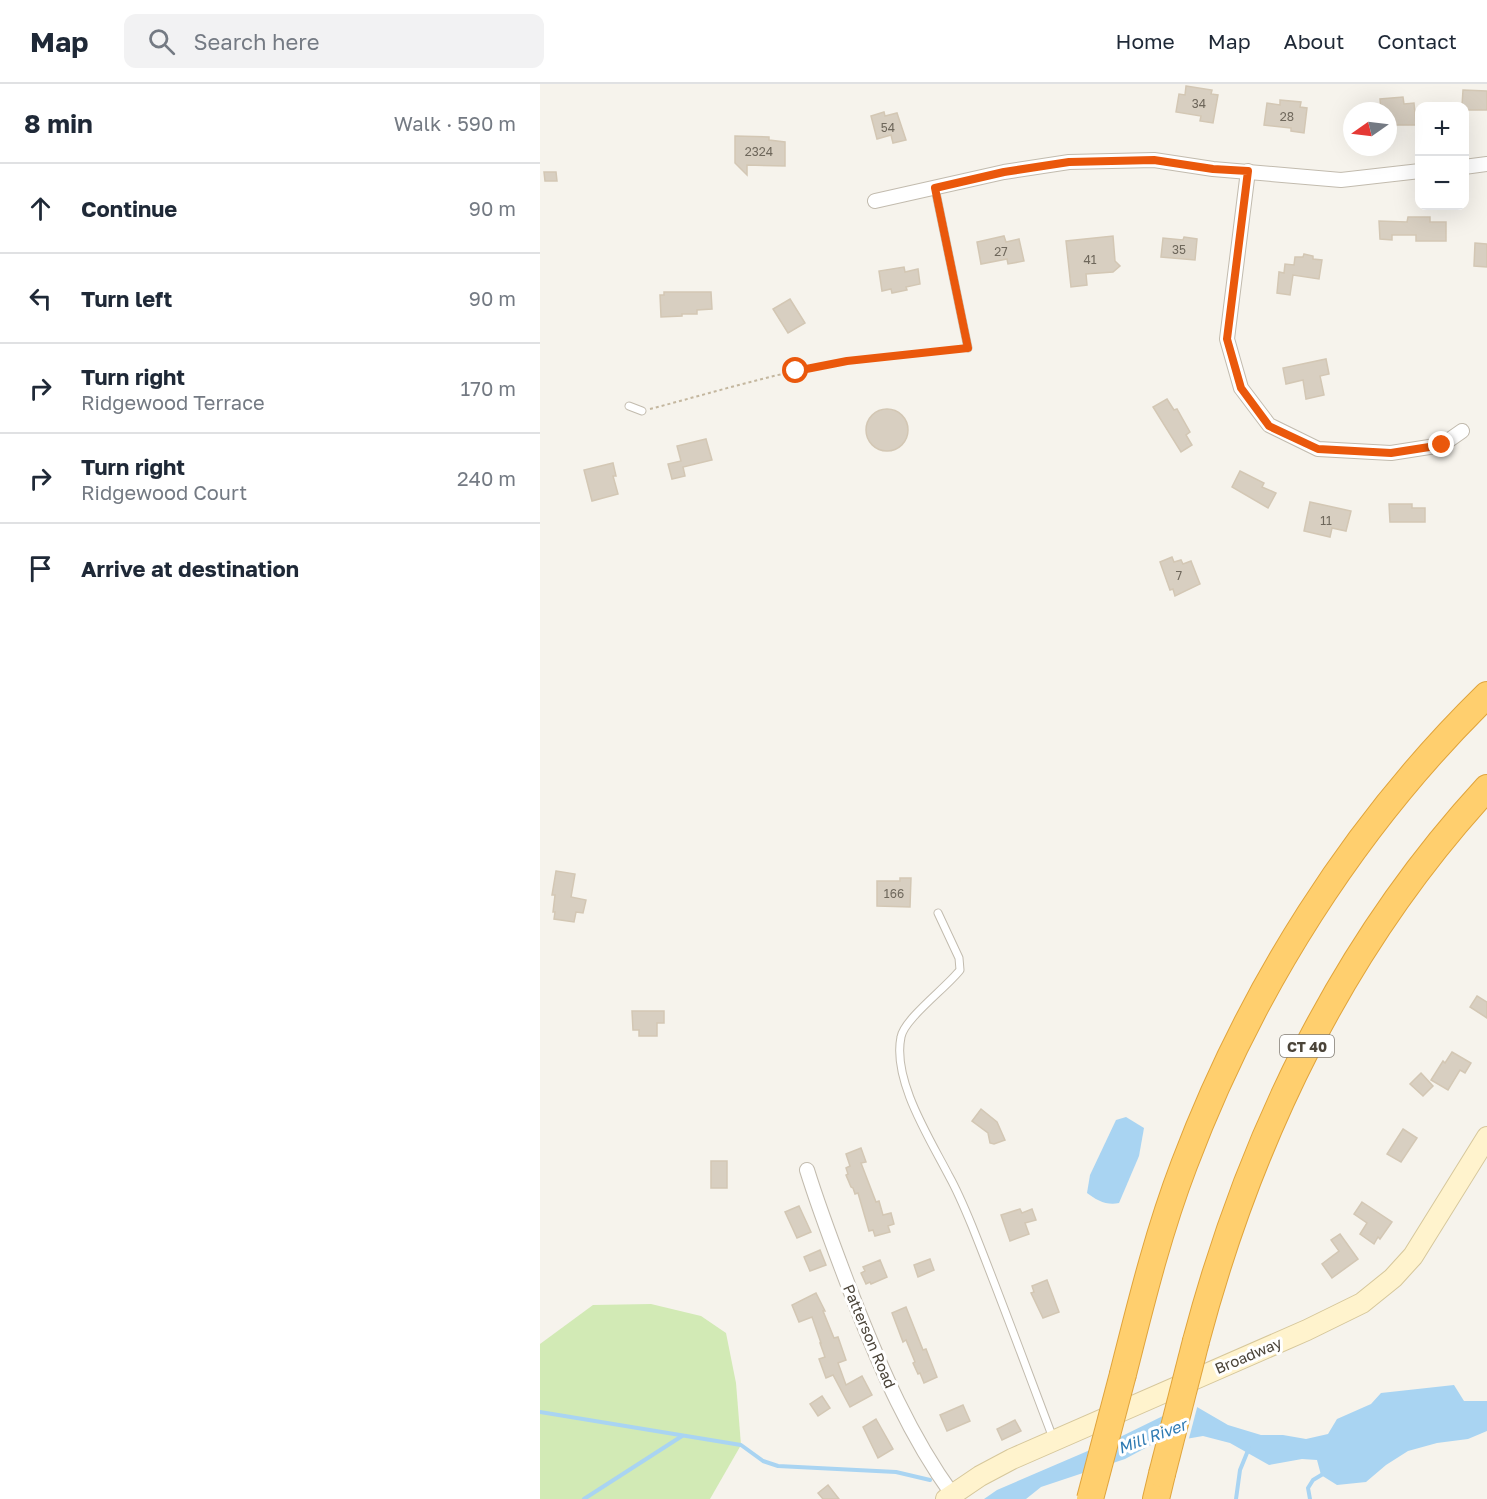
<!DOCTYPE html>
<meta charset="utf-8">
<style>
body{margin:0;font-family:"Golos Text",sans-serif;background:#f2f2f3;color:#1f2937}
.controls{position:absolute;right:18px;top:18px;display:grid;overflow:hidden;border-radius:12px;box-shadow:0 6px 24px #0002}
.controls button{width:54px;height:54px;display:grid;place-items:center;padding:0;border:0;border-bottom:2px solid #e0e1e3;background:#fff;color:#1f2937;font:30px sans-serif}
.compass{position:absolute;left:803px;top:18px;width:54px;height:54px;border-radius:50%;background:#fff;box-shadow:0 6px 24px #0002;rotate:256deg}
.stop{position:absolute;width:18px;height:18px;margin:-14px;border:4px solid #ea580c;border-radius:50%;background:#fff}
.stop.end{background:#ea580c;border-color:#fff;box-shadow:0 2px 6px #0008}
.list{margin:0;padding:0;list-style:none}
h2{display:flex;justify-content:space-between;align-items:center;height:78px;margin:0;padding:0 24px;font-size:26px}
h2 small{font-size:20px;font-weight:400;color:#747a83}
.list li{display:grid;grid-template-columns:39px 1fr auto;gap:18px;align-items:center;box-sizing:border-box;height:90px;padding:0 24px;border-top:2px solid #e0e1e3}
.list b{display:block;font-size:22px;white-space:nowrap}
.list p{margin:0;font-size:20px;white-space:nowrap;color:#747a83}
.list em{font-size:20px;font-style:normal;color:#747a83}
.icon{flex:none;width:33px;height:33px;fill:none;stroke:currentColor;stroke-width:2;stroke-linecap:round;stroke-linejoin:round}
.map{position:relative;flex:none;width:947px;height:1415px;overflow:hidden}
header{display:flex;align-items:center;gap:36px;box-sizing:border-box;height:84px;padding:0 30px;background:#fff;border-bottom:2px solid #e0e1e3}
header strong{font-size:28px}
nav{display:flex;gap:33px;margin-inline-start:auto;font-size:21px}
.search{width:420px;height:54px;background:#f2f2f3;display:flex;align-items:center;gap:15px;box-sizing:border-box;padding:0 21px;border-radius:12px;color:#747a83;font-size:22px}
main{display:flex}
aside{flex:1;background:#fff}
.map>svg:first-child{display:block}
.green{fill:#d2eab5}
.water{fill:#a9d4f2}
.pier{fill:#f6f3ec}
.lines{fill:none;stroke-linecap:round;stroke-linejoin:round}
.stream{stroke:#a9d4f2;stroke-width:4}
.building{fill:#d8cfc1;stroke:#d3c7b4;stroke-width:1.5}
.service-casing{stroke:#c2bbae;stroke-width:9}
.minor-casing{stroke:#c2bbae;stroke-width:16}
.secondary-casing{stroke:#d6c79b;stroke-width:22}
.motorway-casing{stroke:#e0a43c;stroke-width:28}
.path{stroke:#c4b79f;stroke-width:2;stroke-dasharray:3 3;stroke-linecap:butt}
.service{stroke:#fff;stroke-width:7}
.minor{stroke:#fff;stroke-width:14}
.secondary{stroke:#fff3cd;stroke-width:20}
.motorway{stroke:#ffcf6e;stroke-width:26}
.motorway-bridge-casing{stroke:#e0a43c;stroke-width:28;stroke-linecap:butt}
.motorway-bridge{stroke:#ffcf6e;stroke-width:26}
.route{stroke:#ea580c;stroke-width:8}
.labels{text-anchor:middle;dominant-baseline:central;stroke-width:6;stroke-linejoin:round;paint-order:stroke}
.number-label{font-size:12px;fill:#6e675b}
.shield{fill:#fff;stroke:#817c74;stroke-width:1.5}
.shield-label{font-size:14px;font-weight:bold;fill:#4b4439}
.street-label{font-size:15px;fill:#4b4439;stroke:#fff}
.water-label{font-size:16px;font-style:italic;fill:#2e7ab2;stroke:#fff}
</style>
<header>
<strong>Map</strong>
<div class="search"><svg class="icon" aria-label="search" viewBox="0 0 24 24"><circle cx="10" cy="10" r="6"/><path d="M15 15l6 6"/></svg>Search here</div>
<nav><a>Home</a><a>Map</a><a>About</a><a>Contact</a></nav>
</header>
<main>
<aside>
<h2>8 min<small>Walk · 590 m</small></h2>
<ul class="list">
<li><svg class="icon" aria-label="ahead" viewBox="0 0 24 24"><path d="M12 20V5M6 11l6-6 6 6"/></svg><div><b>Continue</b></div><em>90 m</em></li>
<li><svg class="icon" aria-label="left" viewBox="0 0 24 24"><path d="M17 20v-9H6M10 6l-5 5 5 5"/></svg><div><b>Turn left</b></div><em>90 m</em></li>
<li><svg class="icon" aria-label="right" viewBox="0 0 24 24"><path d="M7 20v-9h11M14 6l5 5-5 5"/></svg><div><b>Turn right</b><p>Ridgewood Terrace</p></div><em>170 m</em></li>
<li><svg class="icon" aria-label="right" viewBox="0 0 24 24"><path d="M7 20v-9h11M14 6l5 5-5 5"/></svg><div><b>Turn right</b><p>Ridgewood Court</p></div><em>240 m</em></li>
<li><svg class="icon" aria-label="arrive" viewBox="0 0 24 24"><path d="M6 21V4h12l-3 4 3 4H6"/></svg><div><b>Arrive at destination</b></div></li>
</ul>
</aside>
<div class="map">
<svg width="947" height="1415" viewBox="0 0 947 1415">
<rect width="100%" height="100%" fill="#f6f3ec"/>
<polygon class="green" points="111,1220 161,1232 186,1249 196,1299 201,1361 170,1415 0,1415 0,1260 53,1221"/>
<g class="water">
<path d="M586 1033 604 1044 599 1072 579 1119C567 1122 556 1116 547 1109L550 1091 576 1036Z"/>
<polygon points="914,1301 924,1317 947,1317 947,1347 928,1355 897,1359 868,1367 846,1381 826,1398 797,1401 781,1391 777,1376 762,1375 729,1381 690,1359 663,1352 611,1361 585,1375 501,1403 486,1415 444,1415 457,1406 578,1354 627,1330 657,1323 688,1341 721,1351 743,1351 766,1355 788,1350 797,1335 831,1320 841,1309"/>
</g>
<polygon class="pier" points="658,1320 648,1358 618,1363 627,1327"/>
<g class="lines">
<g class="stream">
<polyline points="0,1328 201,1361 223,1377 238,1382 356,1388 390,1396"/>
<polyline points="44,1415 142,1352"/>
<polyline points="696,1415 700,1386 709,1364"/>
<polyline points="770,1415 768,1404 773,1396 783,1390"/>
</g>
</g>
<g class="building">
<polygon points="646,2 672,6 671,10 678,11 673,39 660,37 661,32 636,28 639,10 645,11"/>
<polygon points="923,6 947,7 947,26 924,26 924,22 922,22"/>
<polygon points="863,13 864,20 874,19 876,41 848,41 848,27 841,27 840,15"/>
<polygon points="740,16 761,18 760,23 767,24 764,49 751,47 751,44 724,41 727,19 740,21"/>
<polygon points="344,28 345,32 357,29 366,56 353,59 351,51 337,55 331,32"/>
<polygon points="195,52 229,53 229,56 245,58 245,82 207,81 207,91 195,79"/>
<polygon points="4,88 16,88 17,97 5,97"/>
<polygon points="868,133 890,133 890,138 906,138 906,157 876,157 876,151 852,151 852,156 840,155 839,137 867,138"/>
<polygon points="464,152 466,158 479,155 484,177 468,180 467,175 441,180 437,158"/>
<polygon points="573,152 575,177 580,182 573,188 546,190 547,201 531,203 526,157"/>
<polygon points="644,153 657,155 655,176 621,173 623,154 643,156"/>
<polygon points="935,159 947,160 947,183 934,182"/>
<polygon points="764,170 773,172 773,175 782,176 779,195 753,191 750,211 737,209 739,188 744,189 745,180 754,181 755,173 763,173"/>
<polygon points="364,183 365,188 378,185 380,200 366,203 367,206 352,209 351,205 342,207 339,187"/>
<polygon points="124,208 171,208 172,225 157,226 157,230 142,230 142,232 121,233 120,211 124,211"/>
<polygon points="250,215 265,239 248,249 233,225"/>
<polygon points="786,275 789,290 780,292 784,311 766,315 763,296 746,300 743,284"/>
<polygon points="627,315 634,326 637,325 650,348 646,351 652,361 641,368 613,323"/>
<circle cx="347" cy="346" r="21"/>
<polygon points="166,355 172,376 143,383 145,392 132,395 128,380 141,377 137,362"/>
<polygon points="73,379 76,392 73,392 78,410 52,417 44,386"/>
<polygon points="700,387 724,399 722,403 736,409 728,424 692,403"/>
<polygon points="770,418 811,427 806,447 792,444 790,453 764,447"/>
<polygon points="849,420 872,420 872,424 885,424 885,438 850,438"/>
<polygon points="632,473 634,478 641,476 643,480 651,477 660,500 635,512 633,505 630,506 620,478"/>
<polygon points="16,787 35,790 31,813 46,816 43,829 36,828 34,838 14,835 15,828 13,828 15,811 12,811"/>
<polygon points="360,794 371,794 370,823 337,822 337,797 360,797"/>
<polygon points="937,912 947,918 947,934 930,923"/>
<polygon points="92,927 124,927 124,939 117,939 117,952 99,952 99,946 93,946"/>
<polygon points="912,968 931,979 925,989 920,986 908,1006 891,996 903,977 905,979"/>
<polygon points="881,989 893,1002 883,1012 870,1000"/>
<polygon points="441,1025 457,1038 465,1056 454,1060 450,1059 448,1049 432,1037"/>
<polygon points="863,1045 877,1054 861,1078 847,1070"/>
<polygon points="321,1064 326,1078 321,1079 336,1118 339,1117 343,1131 351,1129 354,1140 348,1142 350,1148 335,1152 333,1146 329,1147 318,1109 315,1110 313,1104 311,1103 306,1091 308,1090 306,1084 310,1082 306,1070"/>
<rect x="171" y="1077" width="16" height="27"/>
<polygon points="822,1118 852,1138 840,1155 838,1153 834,1160 820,1150 827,1139 814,1130"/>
<polygon points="259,1122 271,1148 257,1154 245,1128"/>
<polygon points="480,1125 482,1129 492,1125 496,1136 485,1139 489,1150 470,1157 461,1131"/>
<polygon points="800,1150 818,1175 792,1194 782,1180 799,1167 791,1156"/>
<polygon points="280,1166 286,1181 270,1187 264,1173"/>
<polygon points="390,1175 394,1186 378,1193 374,1181"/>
<polygon points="340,1176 347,1193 331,1200 330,1198 326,1200 321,1189 325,1187 323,1183"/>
<polygon points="507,1196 519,1228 503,1234 491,1209 494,1208 492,1202"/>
<polygon points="276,1209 285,1227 283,1227 294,1254 298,1253 306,1276 298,1279 306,1301 322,1292 332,1311 310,1323 293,1291 286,1294 279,1275 285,1273 280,1259 281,1259 272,1233 259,1238 252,1221"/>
<polygon points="366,1223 383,1266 386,1265 397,1293 384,1299 380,1289 378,1290 373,1279 375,1278 366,1256 363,1258 352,1229"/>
<polygon points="282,1312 290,1324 278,1332 270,1320"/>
<polygon points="423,1321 430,1337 407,1347 400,1331"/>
<polygon points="336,1335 353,1365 338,1374 323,1343"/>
<polygon points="475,1336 481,1347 462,1356 457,1345"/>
<polygon points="288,1401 299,1415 283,1415 278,1409"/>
</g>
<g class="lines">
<defs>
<g id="service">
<polyline points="395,104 428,264"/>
<polyline points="89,322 102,327"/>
<path d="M398 829 419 874 420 886C407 903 364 935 361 953 352 996 390 1055 409 1092 418 1108 425 1125 432 1142 460 1212 486 1283 513 1354"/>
</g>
<g id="minor">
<polyline points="924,83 947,80"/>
<polyline points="708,87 687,255 701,304 729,341 778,365 851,369 902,361 922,347"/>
<polyline points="335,117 464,88 529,78 614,76 673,85 801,96 880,87"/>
<path d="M267 1086C281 1131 298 1175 315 1219 341 1285 370 1352 412 1410"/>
</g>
<polyline id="secondary" points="406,1415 440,1392 472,1375 767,1246 822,1219 853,1194 873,1172 947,1053"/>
<g id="motorway">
<path d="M656 1257C710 1053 803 860 947 704"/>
<path d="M583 1290C601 1219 618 1149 644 1081 710 906 813 742 947 611"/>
<polyline points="616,1415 622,1390"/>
</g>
</defs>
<use href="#service" class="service-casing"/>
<use href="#minor" class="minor-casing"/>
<use href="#secondary" class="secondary-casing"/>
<use href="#motorway" class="motorway-casing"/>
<path class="path" d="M110 325C175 308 239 288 306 277 343 271 382 273 419 266"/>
<use href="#service" class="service"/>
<use href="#minor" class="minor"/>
<use href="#secondary" class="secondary"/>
<use href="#motorway" class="motorway"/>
<defs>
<g id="motorway-bridge">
<polyline points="622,1390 656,1257"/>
<polyline points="550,1415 583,1290"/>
</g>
</defs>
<use href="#motorway-bridge" class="motorway-bridge-casing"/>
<use href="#motorway-bridge" class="motorway-bridge"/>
</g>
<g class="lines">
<polyline class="route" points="256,287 307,277 428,264 395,104 464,88 529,78 614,76 673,85 708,87 687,255 701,304 729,342 778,365 851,369 902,361"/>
</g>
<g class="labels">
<g class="number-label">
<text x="659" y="19">34</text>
<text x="747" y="32">28</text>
<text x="348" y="43">54</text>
<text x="219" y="67">2324</text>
<text x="639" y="165">35</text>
<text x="461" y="167">27</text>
<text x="550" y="175">41</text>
<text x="786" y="436">11</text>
<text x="639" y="491">7</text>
<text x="354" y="809">166</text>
</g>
<rect class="shield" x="740" y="951" width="54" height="22" rx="4.5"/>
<g class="shield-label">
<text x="767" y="962">CT 40</text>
</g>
<g class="street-label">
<text transform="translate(330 1252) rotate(67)">Patterson Road</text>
<text transform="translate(708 1271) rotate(-23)">Broadway</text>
</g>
<g class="water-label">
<text transform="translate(612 1352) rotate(-20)">Mill River</text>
</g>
</g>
</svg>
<div class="controls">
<button>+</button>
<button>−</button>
</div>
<svg class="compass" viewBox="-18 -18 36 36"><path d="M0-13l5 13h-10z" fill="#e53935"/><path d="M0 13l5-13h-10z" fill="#747a83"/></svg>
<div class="stop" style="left:256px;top:287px"></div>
<div class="stop end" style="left:902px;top:361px"></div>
</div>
</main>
